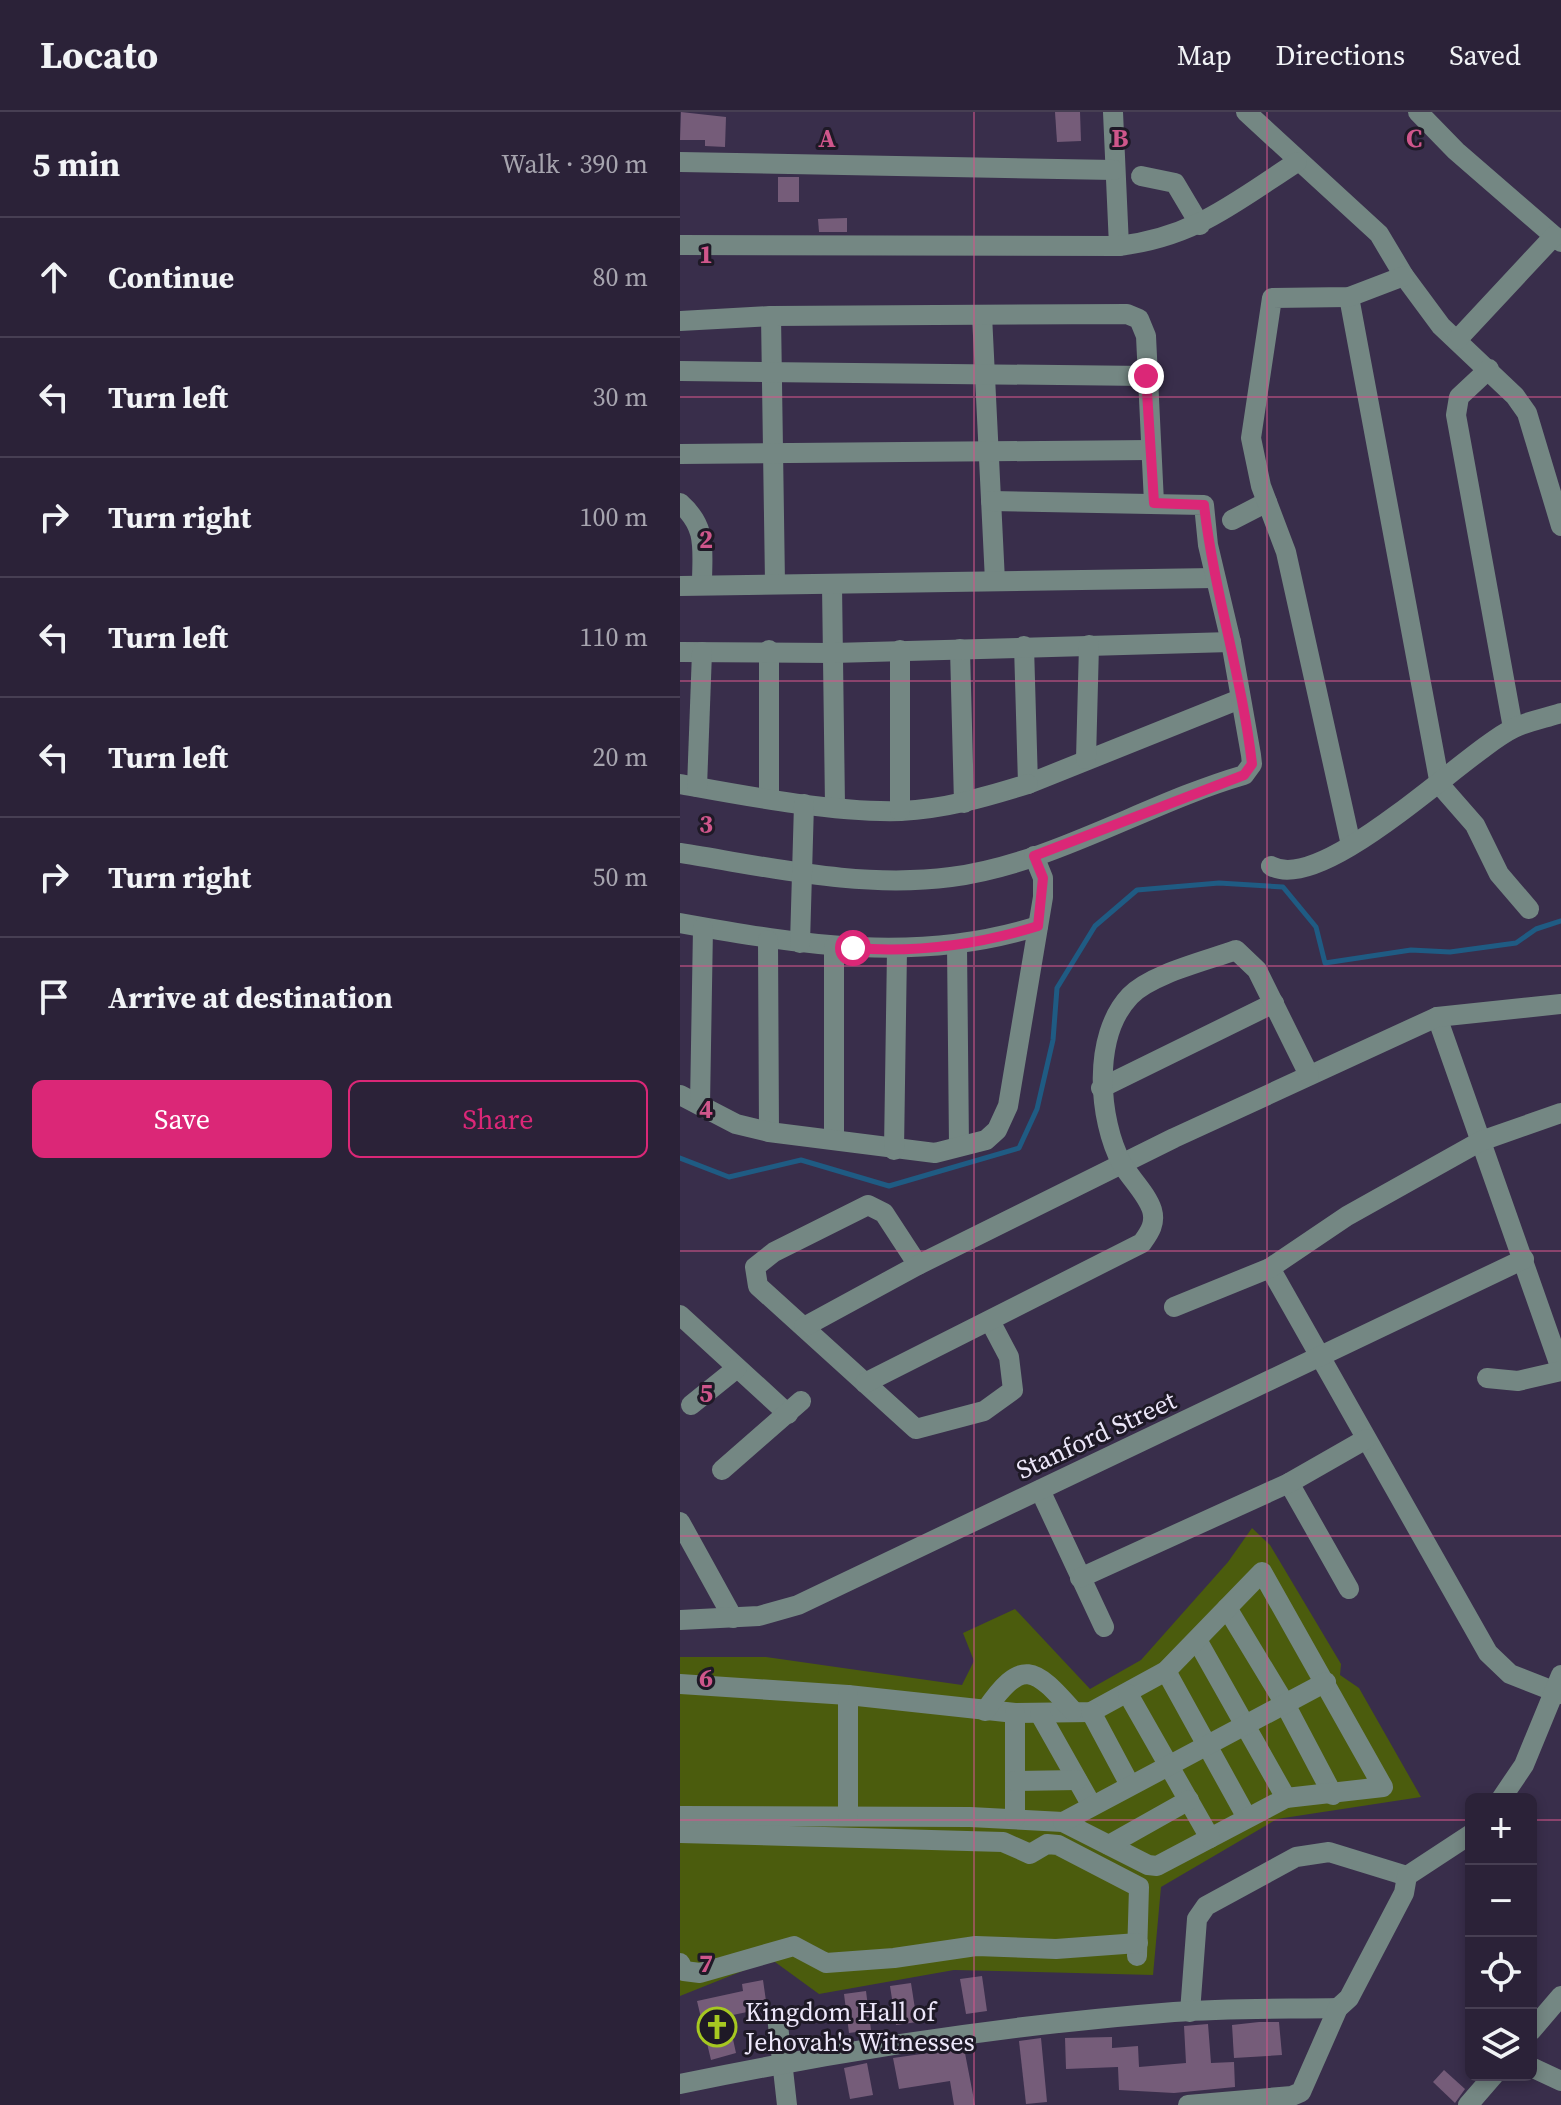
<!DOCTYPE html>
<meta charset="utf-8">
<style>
body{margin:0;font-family:"Source Serif 4",serif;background:#332a40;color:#f1f3f6}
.controls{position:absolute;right:24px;bottom:24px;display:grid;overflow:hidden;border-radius:12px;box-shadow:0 4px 12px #0003}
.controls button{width:72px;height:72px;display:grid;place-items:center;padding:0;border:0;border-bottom:2px solid #473f53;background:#2b2238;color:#f1f3f6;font:40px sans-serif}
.stop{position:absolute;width:24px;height:24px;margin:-18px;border:6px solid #db2777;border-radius:50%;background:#fff}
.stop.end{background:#db2777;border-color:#fff;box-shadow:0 2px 8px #0008}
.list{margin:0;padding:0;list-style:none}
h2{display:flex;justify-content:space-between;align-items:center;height:104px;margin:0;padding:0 32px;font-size:34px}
h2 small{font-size:26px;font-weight:400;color:#a6a4ae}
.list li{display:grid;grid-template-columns:52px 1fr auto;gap:24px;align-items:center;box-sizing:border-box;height:120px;padding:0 32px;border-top:2px solid #473f53}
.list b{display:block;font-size:30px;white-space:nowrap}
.list em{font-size:26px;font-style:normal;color:#a6a4ae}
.actions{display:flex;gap:16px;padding:24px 32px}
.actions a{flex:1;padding:18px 0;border:2px solid #db2777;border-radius:12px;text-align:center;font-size:28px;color:#db2777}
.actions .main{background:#db2777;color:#fff}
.icon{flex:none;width:44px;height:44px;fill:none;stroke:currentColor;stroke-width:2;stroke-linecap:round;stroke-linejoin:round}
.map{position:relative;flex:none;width:881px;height:1993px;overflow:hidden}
header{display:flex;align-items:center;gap:48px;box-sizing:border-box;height:112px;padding:0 40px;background:#2b2238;border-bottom:2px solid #473f53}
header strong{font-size:38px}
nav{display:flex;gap:44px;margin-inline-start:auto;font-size:28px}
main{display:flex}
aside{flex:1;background:#2b2238}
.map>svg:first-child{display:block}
.green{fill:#4b5c0d}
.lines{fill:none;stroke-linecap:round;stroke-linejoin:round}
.stream{stroke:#1f5b83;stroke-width:5}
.building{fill:#755c79}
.minor{stroke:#748783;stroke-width:20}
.route{stroke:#db2777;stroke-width:10}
.grid{fill:none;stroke:#cf568b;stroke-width:2;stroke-opacity:0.55}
.labels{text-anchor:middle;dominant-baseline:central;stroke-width:6;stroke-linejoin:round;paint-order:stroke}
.street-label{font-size:26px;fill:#ede7fa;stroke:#1e1926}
.poi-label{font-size:26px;fill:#ede7fa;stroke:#1e1926;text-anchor:start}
.grid-label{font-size:26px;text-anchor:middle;font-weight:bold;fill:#cf568b;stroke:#1e1926;stroke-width:6;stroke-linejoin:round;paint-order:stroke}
</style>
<header>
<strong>Locato</strong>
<nav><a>Map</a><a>Directions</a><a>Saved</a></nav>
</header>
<main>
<aside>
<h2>5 min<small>Walk · 390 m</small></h2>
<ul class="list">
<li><svg class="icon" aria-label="ahead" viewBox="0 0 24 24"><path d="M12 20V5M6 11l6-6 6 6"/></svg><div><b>Continue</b></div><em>80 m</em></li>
<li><svg class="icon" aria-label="left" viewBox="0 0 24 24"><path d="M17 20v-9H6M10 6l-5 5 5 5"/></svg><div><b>Turn left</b></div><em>30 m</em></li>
<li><svg class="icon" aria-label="right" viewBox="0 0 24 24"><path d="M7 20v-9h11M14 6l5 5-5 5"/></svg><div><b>Turn right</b></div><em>100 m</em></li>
<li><svg class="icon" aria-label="left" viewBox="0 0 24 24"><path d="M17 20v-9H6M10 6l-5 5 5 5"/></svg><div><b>Turn left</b></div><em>110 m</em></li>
<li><svg class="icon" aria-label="left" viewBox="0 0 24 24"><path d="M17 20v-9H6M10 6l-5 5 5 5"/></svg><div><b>Turn left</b></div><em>20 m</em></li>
<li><svg class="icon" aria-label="right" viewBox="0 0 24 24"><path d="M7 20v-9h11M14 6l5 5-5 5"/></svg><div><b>Turn right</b></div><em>50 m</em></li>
<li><svg class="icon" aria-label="arrive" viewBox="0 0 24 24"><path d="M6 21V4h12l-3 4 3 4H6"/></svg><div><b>Arrive at destination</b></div></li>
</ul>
<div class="actions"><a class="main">Save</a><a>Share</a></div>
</aside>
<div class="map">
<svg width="881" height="1993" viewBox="0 0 881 1993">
<rect width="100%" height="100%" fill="#392e4b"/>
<polygon class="green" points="572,1416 590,1433 661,1552 660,1563 679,1576 741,1685 597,1707 481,1775 473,1863 274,1858 139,1882 95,1850 80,1852 0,1884 0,1545 86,1545 282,1573 294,1549 283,1521 335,1497 410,1577 461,1548 548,1450"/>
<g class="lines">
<polyline class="stream" points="0,1046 49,1065 121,1048 209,1074 339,1036 357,997 373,928 377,876 415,814 457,778 539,771 603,775 636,815 645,851 731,838 770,840 836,831 856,817 881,809"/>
</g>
<g class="building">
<polygon points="1,0 46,5 45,35 25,34 25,28 0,28"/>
<polygon points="375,0 400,0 401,29 377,30"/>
<rect x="98" y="65" width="21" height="25"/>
<polygon points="167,106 167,120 139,120 138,107"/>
<polygon points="302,1864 307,1899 286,1902 280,1867"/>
<polygon points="83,1868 87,1896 48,1904 56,1941 31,1948 17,1889 63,1879 62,1872"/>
<polygon points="231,1871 237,1910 216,1913 210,1874"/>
<polygon points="186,1879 191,1918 169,1921 164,1882"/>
<polygon points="579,1910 599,1910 602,1943 554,1946 552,1913"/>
<polygon points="528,1912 531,1951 554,1950 555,1975 494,1981 439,1978 438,1955 386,1957 385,1926 432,1925 432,1936 458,1934 459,1955 506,1951 504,1914"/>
<polygon points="361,1926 367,1990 346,1992 339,1929"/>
<polygon points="284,1936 295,1993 274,1993 270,1969 219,1977 213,1946"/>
<polygon points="187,1951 193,1983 170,1987 164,1956"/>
<polygon points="764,1958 785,1977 775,1991 753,1970"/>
</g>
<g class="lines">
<g class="minor">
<polyline points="433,0 439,134"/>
<polyline points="566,0 699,122 724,164 761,214 835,284 847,301 881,414"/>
<polyline points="738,0 776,39 881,130"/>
<polyline points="0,50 434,58"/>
<polyline points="461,64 495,71 520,113"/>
<path d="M0 133 439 134C515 125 555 90 617 50"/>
<polyline points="669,185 760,673 795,713 819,762 849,797"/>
<polyline points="302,203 315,469"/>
<polyline points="91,204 95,471"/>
<polyline points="0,209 91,204 447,202 459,207 466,224 474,391"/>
<polyline points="777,228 874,124"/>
<polyline points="809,257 779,285 776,303 833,616"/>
<polyline points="0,259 466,264"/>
<polyline points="0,342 470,338"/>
<path d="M0 391C28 416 22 437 22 473"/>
<polyline points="552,408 587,390"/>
<polyline points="152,473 155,694"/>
<polyline points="0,474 535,466"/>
<polyline points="344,534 348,672 560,587"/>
<polyline points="280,537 284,691"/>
<polyline points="89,538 89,686"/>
<polyline points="0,540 153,541 551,530"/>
<polyline points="406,647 409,533"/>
<path d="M0 672C66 684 155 701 221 699 265 697 306 685 348 672"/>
<polyline points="17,675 22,540"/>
<polyline points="220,699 220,538"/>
<polyline points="671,733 606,440 581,374 571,326 592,186 669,185 724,164"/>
<path d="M0 741C90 755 180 777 271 765 372 752 467 691 564 663L572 652 571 643 551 530 528 433 524 393 311 389"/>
<path d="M591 754C644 783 786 639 834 616 848 609 866 606 881 601"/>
<path d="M0 811C122 833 237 852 358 814"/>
<polyline points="88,828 89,1020"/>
<polyline points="120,831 124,692"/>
<polyline points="277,833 279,1034"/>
<polyline points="154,835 154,1028"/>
<polyline points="757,905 881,1257"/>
<polyline points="421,976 594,891"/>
<polyline points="0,983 56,1012 89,1020 255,1041 306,1028 317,1018 328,994 363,785 363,766 354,744"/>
<polyline points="20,993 23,816"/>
<polyline points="214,1038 217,838"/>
<polyline points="238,1153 204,1101 188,1093 94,1140 75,1155 78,1174 236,1317 304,1299 333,1278 329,1245 310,1209"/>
<polyline points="590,1156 808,1541 830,1562 881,1582"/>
<polyline points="494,1195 590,1156 667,1104 801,1029 881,1001"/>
<polyline points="0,1203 108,1302"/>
<polyline points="124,1215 238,1153 494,1026 757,905 881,892"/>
<polyline points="807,1266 838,1269 881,1259"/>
<path d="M185 1271 462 1131C469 1121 476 1112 472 1098 467 1082 451 1067 442 1052 418 1007 412 924 450 884 471 862 526 849 556 838L577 858 629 963"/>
<polyline points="11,1293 57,1256"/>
<polyline points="42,1358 121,1289"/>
<polyline points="609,1371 669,1477"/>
<polyline points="360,1378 424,1515"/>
<polyline points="0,1410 53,1506"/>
<polyline points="400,1466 609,1371 686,1327"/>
<polyline points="547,1496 605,1592 653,1683"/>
<polyline points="0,1508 79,1504 118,1493 844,1147"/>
<polyline points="517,1528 606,1686"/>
<polyline points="486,1559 566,1704"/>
<polyline points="0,1572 168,1583 335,1601 411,1600 486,1559 582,1460 703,1675 606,1686 477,1754 468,1753 383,1710 290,1705 0,1704"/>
<polyline points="448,1582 530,1726"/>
<polyline points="168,1583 168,1703"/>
<path d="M305 1599C342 1545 354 1555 393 1599"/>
<polyline points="411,1600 450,1673"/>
<polyline points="335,1601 335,1706"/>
<polyline points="360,1602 412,1694"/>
<polyline points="335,1669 397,1668"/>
<polyline points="821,1687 844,1653 881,1563"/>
<polyline points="383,1710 646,1570"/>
<polyline points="0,1721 323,1730 350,1742 367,1732 378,1733 459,1775 457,1844"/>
<polyline points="429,1733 509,1688"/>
<polyline points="0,1851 4,1859 20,1861 114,1834 146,1851 214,1846 296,1834 376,1837 458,1831"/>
<polyline points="510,1900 517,1807 526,1794 616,1745 649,1740 727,1764"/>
<polyline points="97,1904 107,1993"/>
<polyline points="851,1919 881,1884"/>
<polyline points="851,1955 881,1969"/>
<path d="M0 1972C163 1938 328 1913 494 1900 548 1896 604 1897 658 1896"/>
<polyline points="508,1993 612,1984 621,1980 658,1896 669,1886 724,1781 727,1764 791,1722"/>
<polyline points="788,1993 814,1963"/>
</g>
</g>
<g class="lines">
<path class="route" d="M173 836C236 841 297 833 358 814L363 766 354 744 564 663 572 652C562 565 534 480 524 393L474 391 466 264"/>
</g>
<path class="grid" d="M294 0V1993M587 0V1993M0 285H881M0 569H881M0 854H881M0 1139H881M0 1424H881M0 1708H791M851 1708H881"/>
<defs>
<symbol id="church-ring" viewBox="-11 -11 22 22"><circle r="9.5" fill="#1e1926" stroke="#a6c821" stroke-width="1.5"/><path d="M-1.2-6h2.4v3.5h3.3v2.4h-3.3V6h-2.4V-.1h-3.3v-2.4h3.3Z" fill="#a6c821"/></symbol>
</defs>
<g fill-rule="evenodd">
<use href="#church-ring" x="15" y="1893" width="44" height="44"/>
</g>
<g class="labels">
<g class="street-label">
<text transform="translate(416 1323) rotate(-25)">Stanford Street</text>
</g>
<g class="poi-label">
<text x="65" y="1900">Kingdom Hall of<tspan x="65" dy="30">Jehovah's Witnesses</tspan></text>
</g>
</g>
<g class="grid-label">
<text x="147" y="35">A</text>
<text x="440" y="35">B</text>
<text x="734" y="35">C</text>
<text x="26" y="151">1</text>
<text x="26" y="436">2</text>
<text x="26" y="721">3</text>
<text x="26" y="1006">4</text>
<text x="26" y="1290">5</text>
<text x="26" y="1575">6</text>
<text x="26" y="1860">7</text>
</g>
</svg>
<div class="controls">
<button>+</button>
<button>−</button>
<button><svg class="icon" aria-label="locate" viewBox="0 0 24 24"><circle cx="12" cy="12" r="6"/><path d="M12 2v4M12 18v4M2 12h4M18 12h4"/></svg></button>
<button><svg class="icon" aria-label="layers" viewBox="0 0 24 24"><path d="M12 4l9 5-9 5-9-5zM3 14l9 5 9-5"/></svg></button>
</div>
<div class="stop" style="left:173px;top:836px"></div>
<div class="stop end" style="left:466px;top:264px"></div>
</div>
</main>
